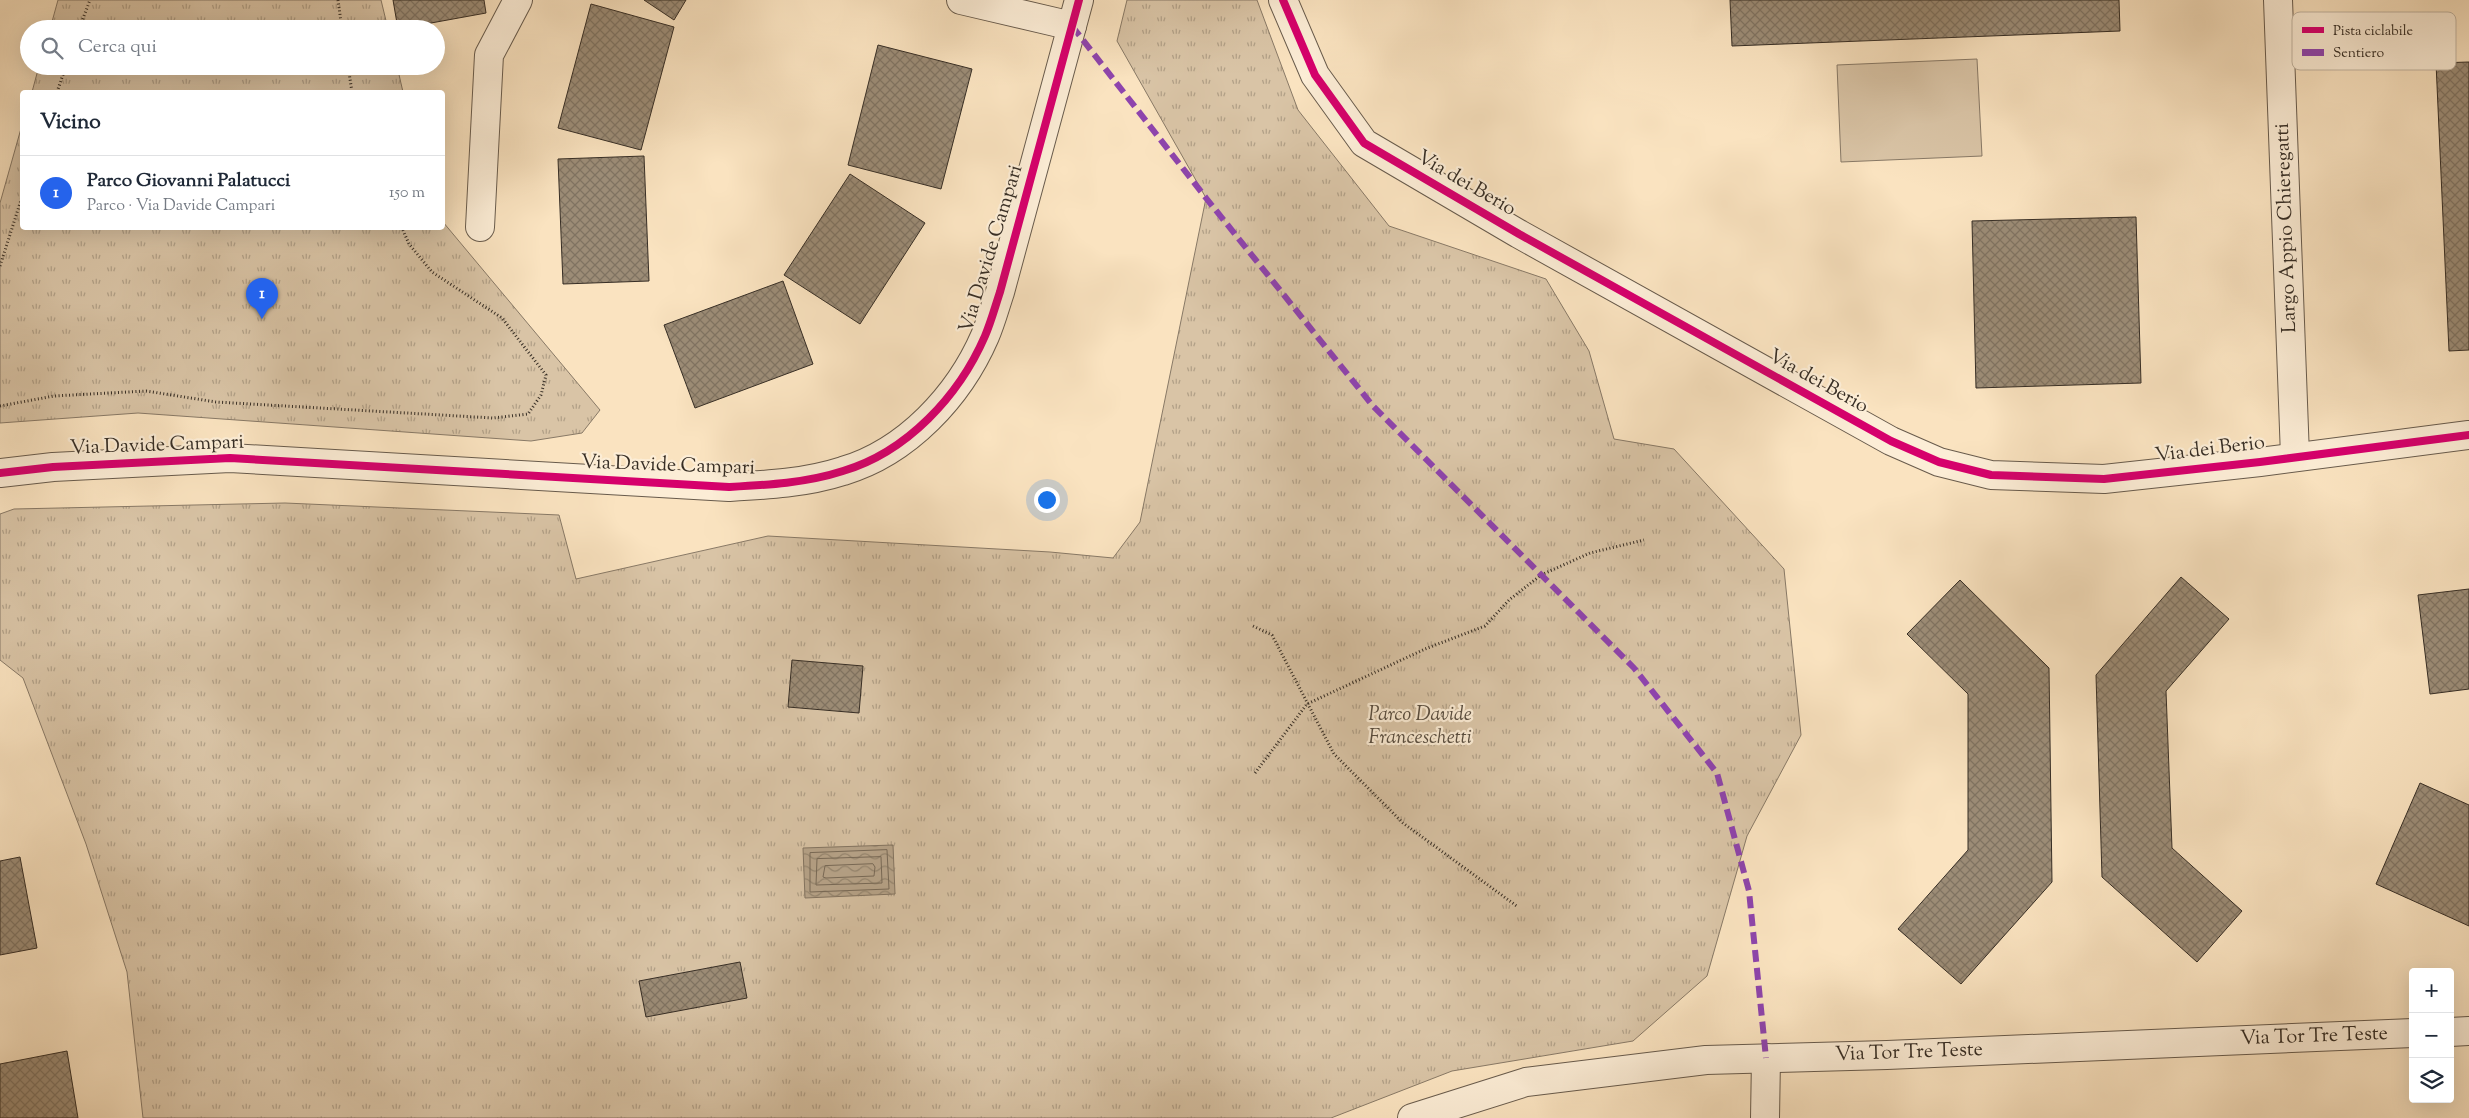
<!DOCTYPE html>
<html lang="it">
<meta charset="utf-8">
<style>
body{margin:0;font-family:"Sorts Mill Goudy",serif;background:#f2f2f3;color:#1f2937}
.controls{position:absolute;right:15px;bottom:15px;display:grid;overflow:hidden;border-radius:5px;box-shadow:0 5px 20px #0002}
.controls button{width:45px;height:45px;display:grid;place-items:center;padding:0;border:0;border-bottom:1px solid #e0e1e3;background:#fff;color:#1f2937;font:25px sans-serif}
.you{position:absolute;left:1046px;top:499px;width:18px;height:18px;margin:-12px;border:4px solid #fff;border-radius:50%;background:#1a73e8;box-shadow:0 0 0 8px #1a73e833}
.badge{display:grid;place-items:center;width:32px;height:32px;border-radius:50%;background:#2563eb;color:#fff;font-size:16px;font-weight:700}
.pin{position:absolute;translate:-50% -41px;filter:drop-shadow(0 1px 2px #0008)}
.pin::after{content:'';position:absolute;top:26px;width:18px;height:15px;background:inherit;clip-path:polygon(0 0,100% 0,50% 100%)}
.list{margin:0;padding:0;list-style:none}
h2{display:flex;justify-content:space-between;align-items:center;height:65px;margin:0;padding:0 20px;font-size:21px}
h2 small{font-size:16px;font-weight:400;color:#747a83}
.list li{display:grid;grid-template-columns:32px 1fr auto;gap:15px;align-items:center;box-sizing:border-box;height:75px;padding:0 20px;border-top:1px solid #e0e1e3}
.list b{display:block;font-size:19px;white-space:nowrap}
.list p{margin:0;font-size:16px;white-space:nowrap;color:#747a83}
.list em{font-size:16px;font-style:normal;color:#747a83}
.icon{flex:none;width:28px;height:28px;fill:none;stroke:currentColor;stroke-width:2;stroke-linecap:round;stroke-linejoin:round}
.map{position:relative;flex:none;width:2469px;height:1118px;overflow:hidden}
.search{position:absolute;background:#fff;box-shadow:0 5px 20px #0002;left:20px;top:20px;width:425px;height:55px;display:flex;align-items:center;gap:12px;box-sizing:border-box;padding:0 18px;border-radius:28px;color:#747a83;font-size:19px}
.panel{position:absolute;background:#fff;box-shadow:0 5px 20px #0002;left:20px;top:90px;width:425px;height:140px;border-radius:5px}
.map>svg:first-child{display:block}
.grass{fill:#d9c4a6;stroke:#887966}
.park{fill:url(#park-tufts);stroke:#887966}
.water{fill:url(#water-waves);stroke:#847562}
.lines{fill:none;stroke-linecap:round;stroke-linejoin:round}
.shore{stroke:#786a58;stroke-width:1}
.building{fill:url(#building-cross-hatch);stroke:#372e25}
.minor-casing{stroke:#685b4c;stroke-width:30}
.path{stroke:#372e25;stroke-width:3;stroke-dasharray:1 2.5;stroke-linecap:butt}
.minor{stroke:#fcedd6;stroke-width:28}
.quiet{stroke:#8e44ad;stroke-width:6;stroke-dasharray:12 6;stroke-linecap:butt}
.cycleway-casing{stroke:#fcedd6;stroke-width:11}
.cycleway{stroke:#d6006c;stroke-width:8}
.labels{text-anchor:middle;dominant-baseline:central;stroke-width:4.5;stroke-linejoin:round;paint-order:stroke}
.street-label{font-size:20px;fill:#372e25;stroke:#fcedd6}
.park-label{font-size:20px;font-style:italic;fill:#574c3f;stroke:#fcedd6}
.key{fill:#fcedd6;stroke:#c1b4a1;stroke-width:1}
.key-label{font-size:14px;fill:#372e25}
</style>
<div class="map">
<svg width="2469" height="1118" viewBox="0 0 2469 1118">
<defs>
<pattern id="park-tufts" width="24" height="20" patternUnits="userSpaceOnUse" patternTransform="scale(1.25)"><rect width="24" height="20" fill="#d9c4a6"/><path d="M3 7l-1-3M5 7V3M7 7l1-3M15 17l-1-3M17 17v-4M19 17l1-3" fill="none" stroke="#b1a087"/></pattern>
<pattern id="water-waves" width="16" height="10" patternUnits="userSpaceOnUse" patternTransform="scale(1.25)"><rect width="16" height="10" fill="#b8a58b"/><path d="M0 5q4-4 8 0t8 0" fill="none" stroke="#968771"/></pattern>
<pattern id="building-cross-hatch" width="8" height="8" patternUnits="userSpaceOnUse" patternTransform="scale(1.25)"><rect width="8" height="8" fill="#9c8c76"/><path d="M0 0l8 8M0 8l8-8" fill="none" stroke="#807361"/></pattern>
</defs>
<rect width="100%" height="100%" fill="#fae3c0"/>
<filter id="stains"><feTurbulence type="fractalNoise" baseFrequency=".004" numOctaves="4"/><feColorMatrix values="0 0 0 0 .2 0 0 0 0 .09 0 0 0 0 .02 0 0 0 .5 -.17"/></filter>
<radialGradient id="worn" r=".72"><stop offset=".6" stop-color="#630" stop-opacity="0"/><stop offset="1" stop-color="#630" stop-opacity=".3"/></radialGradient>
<polygon class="grass" points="1977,59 1982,156 1841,162 1837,65"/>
<g class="park">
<polygon points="58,0 381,0 388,29 50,29"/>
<polygon points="1127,0 1257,0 1298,110 1389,226 1546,279 1589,351 1614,439 1674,449 1784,569 1801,735 1747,836 1707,976 1633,1041 1452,1071 1331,1118 143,1118 127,972 86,844 23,678 0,660 0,514 14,509 285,503 559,515 576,579 768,536 1050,552 1113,558 1140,522 1206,198 1117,41"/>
<polygon points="39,66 397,66 403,92 32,92"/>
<polygon points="22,125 22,228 442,228 443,222 600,410 582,433 531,441 138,413 0,423 0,203"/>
</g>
<polygon class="water" points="893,845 895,894 805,898 803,848"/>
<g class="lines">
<g class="shore">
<polygon points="887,850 889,889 810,892 810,853"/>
<polygon points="881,857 882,883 816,885 817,859"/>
<polygon points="873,864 875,867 874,876 826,878 823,877 825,866"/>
</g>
</g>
<g class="building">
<polygon points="393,0 484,0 486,13 398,29"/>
<polygon points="644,0 686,0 674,20"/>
<polygon points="1730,0 2119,0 2120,31 1732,46"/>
<polygon points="591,4 674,27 641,150 558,128"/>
<polygon points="878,45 972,69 941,189 848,165"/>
<polygon points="2469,62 2469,350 2449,351 2436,63"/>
<polygon points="644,156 649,281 563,284 558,159"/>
<polygon points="850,174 925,223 860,324 784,275"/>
<polygon points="2136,217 2141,383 1976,388 1972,221"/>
<polygon points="783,281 813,364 695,408 664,325"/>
<polygon points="2181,577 2229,619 2166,691 2172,848 2242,911 2197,962 2102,877 2096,675"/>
<polygon points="1960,580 2049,668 2052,882 1961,984 1898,929 1968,850 1968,694 1907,634"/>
<polygon points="2469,589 2469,689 2430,694 2418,595"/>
<polygon points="792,660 863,666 859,713 788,707"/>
<polygon points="2420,783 2469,805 2469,926 2376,884"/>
<polygon points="20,857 37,948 0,955 0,861"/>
<polygon points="740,962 747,998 646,1017 639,981"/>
<polygon points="67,1051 78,1118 0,1118 0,1064"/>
</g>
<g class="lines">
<defs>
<g id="minor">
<polyline points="961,0 1072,26"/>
<polyline points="1283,0 1315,75 1364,143 1519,234 1891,441 1939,462 1991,475 2104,479 2260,462 2469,435"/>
<polyline points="2278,0 2295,456"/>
<polyline points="480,227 489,55 518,0"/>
<path d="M0 473 53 467 230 458 729 487C767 485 806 483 843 471 907 452 959 396 985 336 991 322 995 307 1000 292L1079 0"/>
<polyline points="2450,1032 2469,1031"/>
<polyline points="1412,1118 1526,1082 1706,1060 1887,1055 2413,1033"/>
<polyline points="1765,1118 1766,1058"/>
</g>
</defs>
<use href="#minor" class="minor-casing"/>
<g class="path">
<polyline points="338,0 342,29"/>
<polyline points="79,29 90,0"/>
<polyline points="348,66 352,92"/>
<polyline points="57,92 66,66"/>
<polyline points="0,266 22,197"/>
<polyline points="0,406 54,396 146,391 216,402 493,418 528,414 541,395 546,375 502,318 432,272 409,244 402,228"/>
<polyline points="1253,626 1272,635 1334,754 1403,823 1518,907"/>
<polyline points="1255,773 1307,704 1425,649 1485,626 1509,600 1541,575 1590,553 1644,540"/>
</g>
<use href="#minor" class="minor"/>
<polyline class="quiet" points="1072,26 1206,198 1373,406 1634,668 1717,773 1749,891 1766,1058"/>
<defs>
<g id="cycleway">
<polyline points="1283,0 1315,75 1364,143 1519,234 1891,441 1939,462 1991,475 2104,479 2260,462 2469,435"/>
<path d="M0 473 53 467 230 458 729 487C767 485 806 483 843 471 907 452 959 396 985 336 991 322 995 307 1000 292L1079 0"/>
</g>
</defs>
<use href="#cycleway" class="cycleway-casing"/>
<use href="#cycleway" class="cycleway"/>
</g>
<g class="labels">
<g class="street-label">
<text transform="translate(1466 184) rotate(30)">Via dei Berio</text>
<text transform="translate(2287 228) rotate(-92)">Largo Appio Chieregatti</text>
<text transform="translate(992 249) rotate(-73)">Via Davide Campari</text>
<text transform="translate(1818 382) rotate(29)">Via dei Berio</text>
<text transform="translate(157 446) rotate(-2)">Via Davide Campari</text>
<text transform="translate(2210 450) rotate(-7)">Via dei Berio</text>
<text transform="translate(668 466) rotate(2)">Via Davide Campari</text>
<text transform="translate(2314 1037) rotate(-2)">Via Tor Tre Teste</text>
<text transform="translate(1909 1053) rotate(-2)">Via Tor Tre Teste</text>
</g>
<g class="park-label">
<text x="1420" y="715">Parco Davide<tspan x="1420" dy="23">Franceschetti</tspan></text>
</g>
</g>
<rect x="2292" y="12" width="164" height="58" rx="8" class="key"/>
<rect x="2302" y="27" width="22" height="6" fill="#d6006c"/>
<rect x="2302" y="49" width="22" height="7" fill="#8e44ad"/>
<g class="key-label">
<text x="2333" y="35">Pista ciclabile</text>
<text x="2333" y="57">Sentiero</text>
</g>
<rect width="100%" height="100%" filter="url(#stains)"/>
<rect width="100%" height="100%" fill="url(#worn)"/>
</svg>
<div class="controls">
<button>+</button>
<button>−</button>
<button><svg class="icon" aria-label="layers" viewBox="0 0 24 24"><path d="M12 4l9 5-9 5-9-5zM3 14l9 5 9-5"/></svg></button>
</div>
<div class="you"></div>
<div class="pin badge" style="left:262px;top:319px">1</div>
<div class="search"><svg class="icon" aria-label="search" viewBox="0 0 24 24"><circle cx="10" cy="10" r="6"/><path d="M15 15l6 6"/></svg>Cerca qui</div>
<section class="panel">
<h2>Vicino<small></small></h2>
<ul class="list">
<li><span class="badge">1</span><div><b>Parco Giovanni Palatucci</b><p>Parco · Via Davide Campari</p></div><em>150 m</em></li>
</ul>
</section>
</div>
